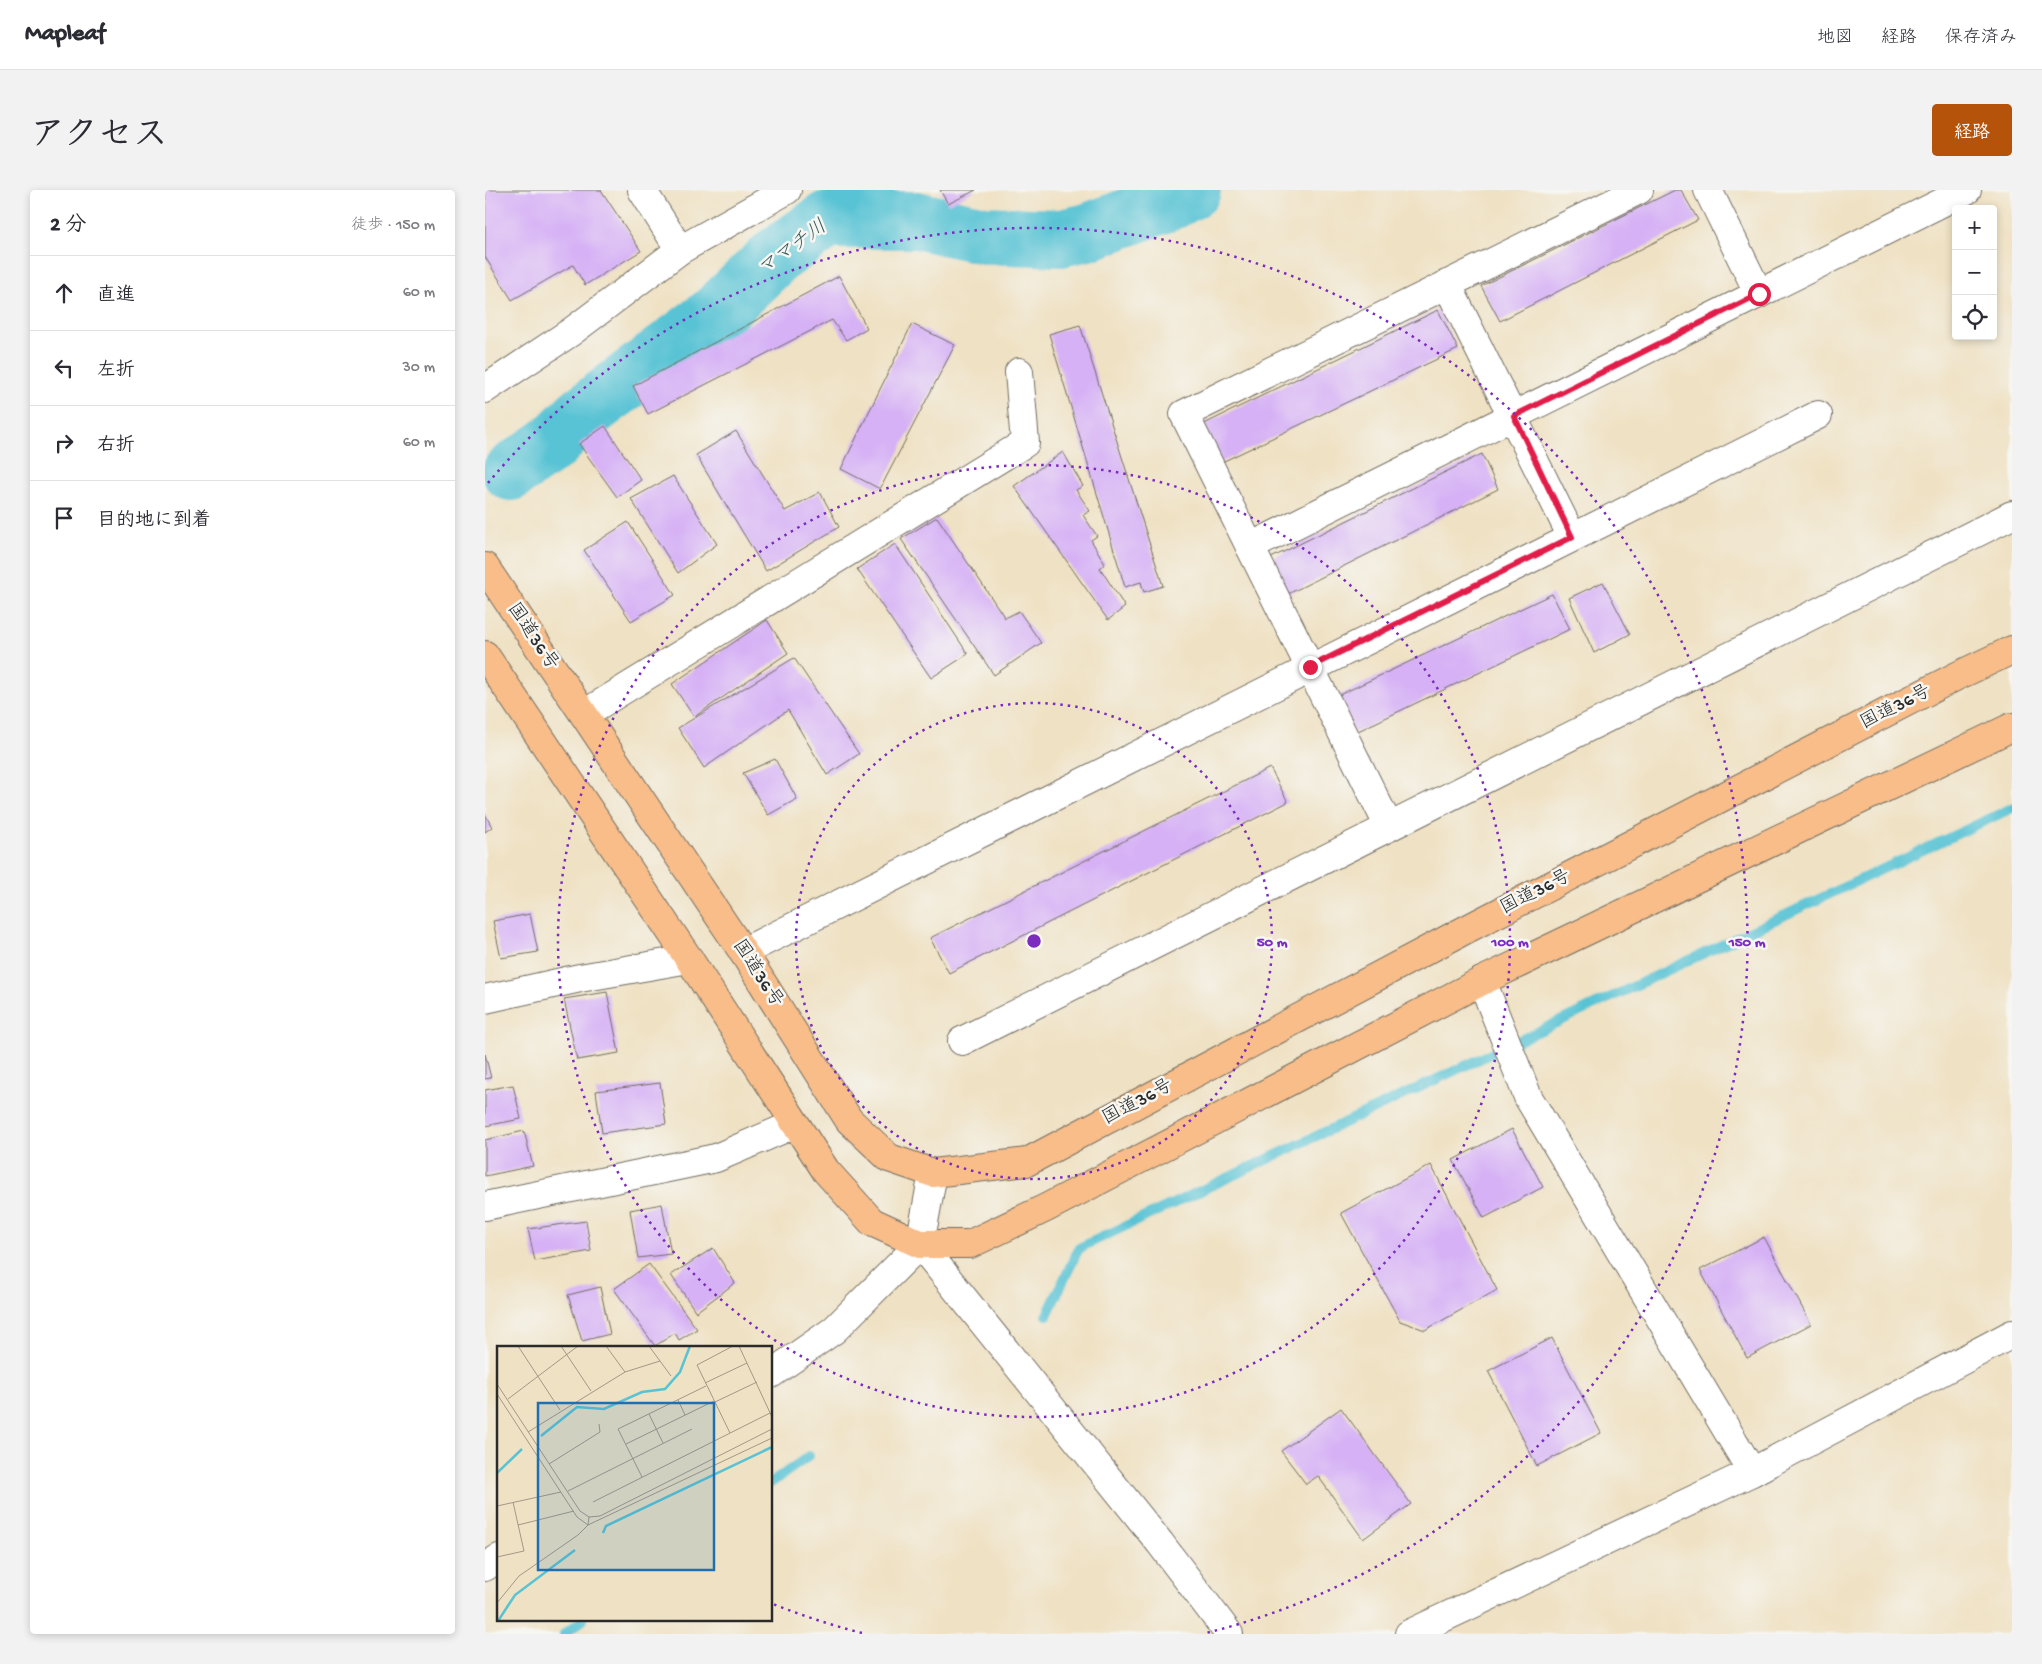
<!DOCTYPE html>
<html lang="ja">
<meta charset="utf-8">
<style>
body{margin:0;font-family:"Gochi Hand","Klee One",sans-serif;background:#f2f2f3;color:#2b2b33}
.controls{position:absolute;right:15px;top:15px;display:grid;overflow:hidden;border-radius:5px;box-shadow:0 2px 8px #0003}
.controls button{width:45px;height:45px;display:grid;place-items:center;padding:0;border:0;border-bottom:1px solid #e1e1e2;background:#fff;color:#2b2b33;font:25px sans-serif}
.stop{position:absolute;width:15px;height:15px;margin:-11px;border:4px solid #e11d48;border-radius:50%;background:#fff}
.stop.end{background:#e11d48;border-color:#fff;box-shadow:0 1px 5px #0008}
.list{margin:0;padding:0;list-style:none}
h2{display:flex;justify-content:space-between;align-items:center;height:65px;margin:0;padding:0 20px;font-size:21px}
h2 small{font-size:16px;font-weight:400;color:#7c7c81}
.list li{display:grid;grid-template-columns:32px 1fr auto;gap:15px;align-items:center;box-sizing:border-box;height:75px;padding:0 20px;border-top:1px solid #e1e1e2}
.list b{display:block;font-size:19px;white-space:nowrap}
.list em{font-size:16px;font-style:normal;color:#7c7c81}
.icon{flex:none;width:28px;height:28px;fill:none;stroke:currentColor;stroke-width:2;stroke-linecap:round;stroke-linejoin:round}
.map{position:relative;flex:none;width:1527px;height:1444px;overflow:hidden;border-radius:5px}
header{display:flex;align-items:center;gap:30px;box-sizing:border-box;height:70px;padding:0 25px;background:#fff;border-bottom:1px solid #e1e1e2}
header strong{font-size:24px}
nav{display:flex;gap:28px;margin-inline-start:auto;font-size:18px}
.intro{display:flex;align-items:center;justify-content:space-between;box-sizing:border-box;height:120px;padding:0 30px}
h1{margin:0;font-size:35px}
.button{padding:12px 22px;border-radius:5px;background:#b45309;color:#fff;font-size:18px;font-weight:700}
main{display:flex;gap:30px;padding:0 30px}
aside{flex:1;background:#fff;border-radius:5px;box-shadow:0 2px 8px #0003}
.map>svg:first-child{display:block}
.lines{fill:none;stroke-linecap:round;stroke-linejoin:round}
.stream{stroke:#59c3d4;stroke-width:10}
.river{stroke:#59c3d4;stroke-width:58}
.building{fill:#d6b1f5}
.minor-casing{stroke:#706b60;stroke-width:30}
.highway-casing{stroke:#706b60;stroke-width:30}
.minor{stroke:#fff;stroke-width:28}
.highway{stroke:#f8bd89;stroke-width:28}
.route{stroke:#e11d48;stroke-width:6}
.ring{fill:none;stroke:#7b2cbf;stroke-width:2.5;stroke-dasharray:2.5 5}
.labels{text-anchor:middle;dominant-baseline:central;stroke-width:5;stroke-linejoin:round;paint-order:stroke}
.street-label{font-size:19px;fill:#2b2b2b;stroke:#f6f6f2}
.water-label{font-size:20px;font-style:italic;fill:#39595e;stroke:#f6f6f2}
.inset-river{fill:none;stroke:#59c3d4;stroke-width:2.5}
.inset-road{fill:none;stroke:#a19886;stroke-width:1}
.view{fill:#1f6fb2;fill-opacity:0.15;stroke:#1f6fb2;stroke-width:2.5}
.inset-edge{fill:none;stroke:#2b2b2b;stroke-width:2.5}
.centre{fill:#7b2cbf;stroke:#f6f6f2;stroke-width:2.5}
.ring-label{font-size:15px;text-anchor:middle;font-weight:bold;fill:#7b2cbf;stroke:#f6f6f2;stroke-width:5;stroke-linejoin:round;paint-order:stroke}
</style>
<header>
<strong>Mapleaf</strong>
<nav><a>地図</a><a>経路</a><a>保存済み</a></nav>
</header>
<div class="intro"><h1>アクセス</h1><a class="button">経路</a></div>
<main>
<aside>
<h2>2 分<small>徒歩 · 150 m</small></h2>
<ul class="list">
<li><svg class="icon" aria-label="ahead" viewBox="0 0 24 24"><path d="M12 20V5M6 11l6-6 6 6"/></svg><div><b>直進</b></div><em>60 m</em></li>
<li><svg class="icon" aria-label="left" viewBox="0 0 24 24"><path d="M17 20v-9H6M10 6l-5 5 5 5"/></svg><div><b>左折</b></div><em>30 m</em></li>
<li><svg class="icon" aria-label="right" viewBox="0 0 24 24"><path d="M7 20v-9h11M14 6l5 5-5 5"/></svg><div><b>右折</b></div><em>60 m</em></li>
<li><svg class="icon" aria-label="arrive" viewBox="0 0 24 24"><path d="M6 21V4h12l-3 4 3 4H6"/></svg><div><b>目的地に到着</b></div></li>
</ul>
</aside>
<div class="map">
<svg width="1527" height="1444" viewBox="0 0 1527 1444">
<rect width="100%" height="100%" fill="#f6f6f2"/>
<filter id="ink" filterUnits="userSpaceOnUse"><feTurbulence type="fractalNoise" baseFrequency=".02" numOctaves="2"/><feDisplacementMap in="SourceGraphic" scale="10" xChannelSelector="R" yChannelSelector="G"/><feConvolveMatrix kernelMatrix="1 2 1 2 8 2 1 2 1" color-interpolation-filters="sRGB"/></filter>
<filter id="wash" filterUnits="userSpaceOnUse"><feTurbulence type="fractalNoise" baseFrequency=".0096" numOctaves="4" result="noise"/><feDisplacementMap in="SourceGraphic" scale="20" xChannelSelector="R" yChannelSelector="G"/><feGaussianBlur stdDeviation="1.12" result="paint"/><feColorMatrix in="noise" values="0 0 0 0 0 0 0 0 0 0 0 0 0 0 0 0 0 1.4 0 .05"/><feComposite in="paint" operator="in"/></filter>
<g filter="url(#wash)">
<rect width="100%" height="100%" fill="#efe1c3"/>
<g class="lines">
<g class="stream">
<polyline points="562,1125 594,1058 1527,618"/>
<polyline points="286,1293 324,1266"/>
<polyline points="79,1444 98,1430"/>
</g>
<polyline class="river" points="26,282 68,253 95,226 229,125 291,66 342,30 431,30 499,45 576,48 603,42 689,10 707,0"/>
</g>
<g id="blocks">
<g class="building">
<polygon points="0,0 116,0 156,61 100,95 88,75 27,110 0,67"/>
<polygon points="455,0 491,0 463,14"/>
<polygon points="1190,0 1196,0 1213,30 1015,131 996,96"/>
<polygon points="354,86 382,138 361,150 347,130 163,224 148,196"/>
<polygon points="953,120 973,159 735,273 717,235"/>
<polygon points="427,134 470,155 395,299 356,279"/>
<polygon points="595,135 678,396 659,402 656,392 640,397 564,144"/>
<polygon points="120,236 156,290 132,307 94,254"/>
<polygon points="251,241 300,321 335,302 354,337 281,381 211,265"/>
<polygon points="578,262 598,296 591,300 605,321 598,325 612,346 606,350 620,374 615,378 640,417 623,430 529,296"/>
<polygon points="997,264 1013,299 799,406 782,370"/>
<polygon points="188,286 232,354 193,383 146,309"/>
<polygon points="452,327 520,428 534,421 556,453 509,485 416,349"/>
<polygon points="143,332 190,405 146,431 99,360"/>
<polygon points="410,354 483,464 446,488 372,379"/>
<polygon points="1118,392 1145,444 1109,463 1084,408"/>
<polygon points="1067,404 1085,439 869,543 852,506"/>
<polygon points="282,430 303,463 209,527 187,494"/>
<polygon points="309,468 374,564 342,585 303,520 219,578 193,538"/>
<polygon points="290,569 312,609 283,625 258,583"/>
<polygon points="785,578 803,612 464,783 445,748"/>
<polygon points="0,624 7,637 0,642"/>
<polygon points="45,724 53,762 16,768 8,731"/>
<polygon points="122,802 134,863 92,870 79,809"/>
<polygon points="0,864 6,888 0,889"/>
<polygon points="175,893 181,934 117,943 111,901"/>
<polygon points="28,895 36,929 0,936 0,900"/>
<polygon points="1027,939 1058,997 999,1028 968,970"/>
<polygon points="39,941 48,976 0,986 0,950"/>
<polygon points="946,975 1012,1100 940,1140 915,1131 856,1023"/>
<polygon points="177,1014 186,1064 153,1068 145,1020"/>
<polygon points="101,1031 106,1061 50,1071 43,1039"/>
<polygon points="1279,1047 1326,1134 1262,1168 1215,1080"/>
<polygon points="228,1058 250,1093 211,1122 186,1085"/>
<polygon points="164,1074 212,1139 194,1150 190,1143 170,1156 129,1099"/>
<polygon points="115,1097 125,1144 97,1151 83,1105"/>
<polygon points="1067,1148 1116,1243 1052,1276 1003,1181"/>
<polygon points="856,1218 926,1314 878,1349 833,1286 821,1294 796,1261"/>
</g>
</g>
</g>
<g filter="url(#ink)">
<use href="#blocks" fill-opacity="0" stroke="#706b60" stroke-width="1"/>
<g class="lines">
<defs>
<g id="minor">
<polyline points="157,0 195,60"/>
<polyline points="1223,0 1274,104"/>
<polyline points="962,94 1087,347"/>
<polyline points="0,199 86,142 195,60 302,0"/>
<polyline points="765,357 1482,0"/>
<polyline points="99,524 540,253 534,182"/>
<polyline points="904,637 699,224 1154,0"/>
<polyline points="258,762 1333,225"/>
<polyline points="997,791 1043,907 1267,1282"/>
<polyline points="0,809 95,788 204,769"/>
<polyline points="477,851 1527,325"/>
<polyline points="0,1016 231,968 310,934"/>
<polyline points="435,1054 675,1353 744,1444"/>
<polyline points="286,1184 349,1140 435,1054 448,983"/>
<polyline points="0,1377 14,1368"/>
<polyline points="924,1444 1267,1282 1527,1144"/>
</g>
<g id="highway">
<polyline points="0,377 258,762 364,930 404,968 448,983 542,972 980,740 1470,487 1527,460"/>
<polyline points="0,465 204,769 341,981 387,1032 435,1054 485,1054 561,1018 997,791 1527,537"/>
</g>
</defs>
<use href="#minor" class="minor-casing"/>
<use href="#highway" class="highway-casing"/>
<use href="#minor" class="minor"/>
<use href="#highway" class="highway"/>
</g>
</g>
<g class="lines" filter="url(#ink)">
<polyline class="route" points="825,477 1087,347 1029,226 1274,104"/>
</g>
<g class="ring">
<circle cx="549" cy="751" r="238"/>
<circle cx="549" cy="751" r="476"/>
<path d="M377 1443A713 713 0 0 1 288 1414M3 293A713 713 0 1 1 721 1443"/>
</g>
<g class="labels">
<g class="street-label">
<text transform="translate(47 447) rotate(56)">国道36号</text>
<text transform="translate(1411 518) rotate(-27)">国道36号</text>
<text transform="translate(1051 703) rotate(-27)">国道36号</text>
<text transform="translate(272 784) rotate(57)">国道36号</text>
<text transform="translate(653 913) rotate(-28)">国道36号</text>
</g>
<g class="water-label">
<text transform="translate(308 59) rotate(-36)">ママチ川</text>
</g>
</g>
<g transform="translate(12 1156)">
<rect width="275" height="275" fill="#efe1c3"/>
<path class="inset-river" d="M44 90 80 61 107 63 145 46 168 43 183 26 193 0M0 127 25 103M106 187 109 180 275 101M1 275 18 249 78 204"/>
<path class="inset-road" d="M21 0 63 64M64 0 94 45M109 0 128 26M152 0 174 30M242 0 275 71M208 37 250 17M0 38 83 165 92 171 103 170 275 83M0 48 80 171 91 179 275 92M11 53 81 0M181 54 188 69M218 56 260 36M152 68 166 97M31 86 128 26 163 15M233 87 200 19 236 0M129 98 217 55M52 118 103 86 102 78M145 131 121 83 209 40M71 145 195 83M96 156 273 67M0 160 64 146M21 179 77 165M0 211 27 205 16 156M0 257 22 230 81 189 91 179 92 171"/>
<path class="view" d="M41 57H217V224H41Z"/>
<rect width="275" height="275" class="inset-edge"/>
</g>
<circle cx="549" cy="751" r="8" class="centre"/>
<g class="ring-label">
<text x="787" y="756">50 m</text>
<text x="1025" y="756">100 m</text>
<text x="1262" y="756">150 m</text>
</g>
</svg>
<div class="controls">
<button>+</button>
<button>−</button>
<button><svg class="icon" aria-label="locate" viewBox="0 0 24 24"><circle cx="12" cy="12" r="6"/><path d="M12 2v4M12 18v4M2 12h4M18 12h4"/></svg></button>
</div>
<div class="stop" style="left:1274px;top:104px"></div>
<div class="stop end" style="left:825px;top:477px"></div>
</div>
</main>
